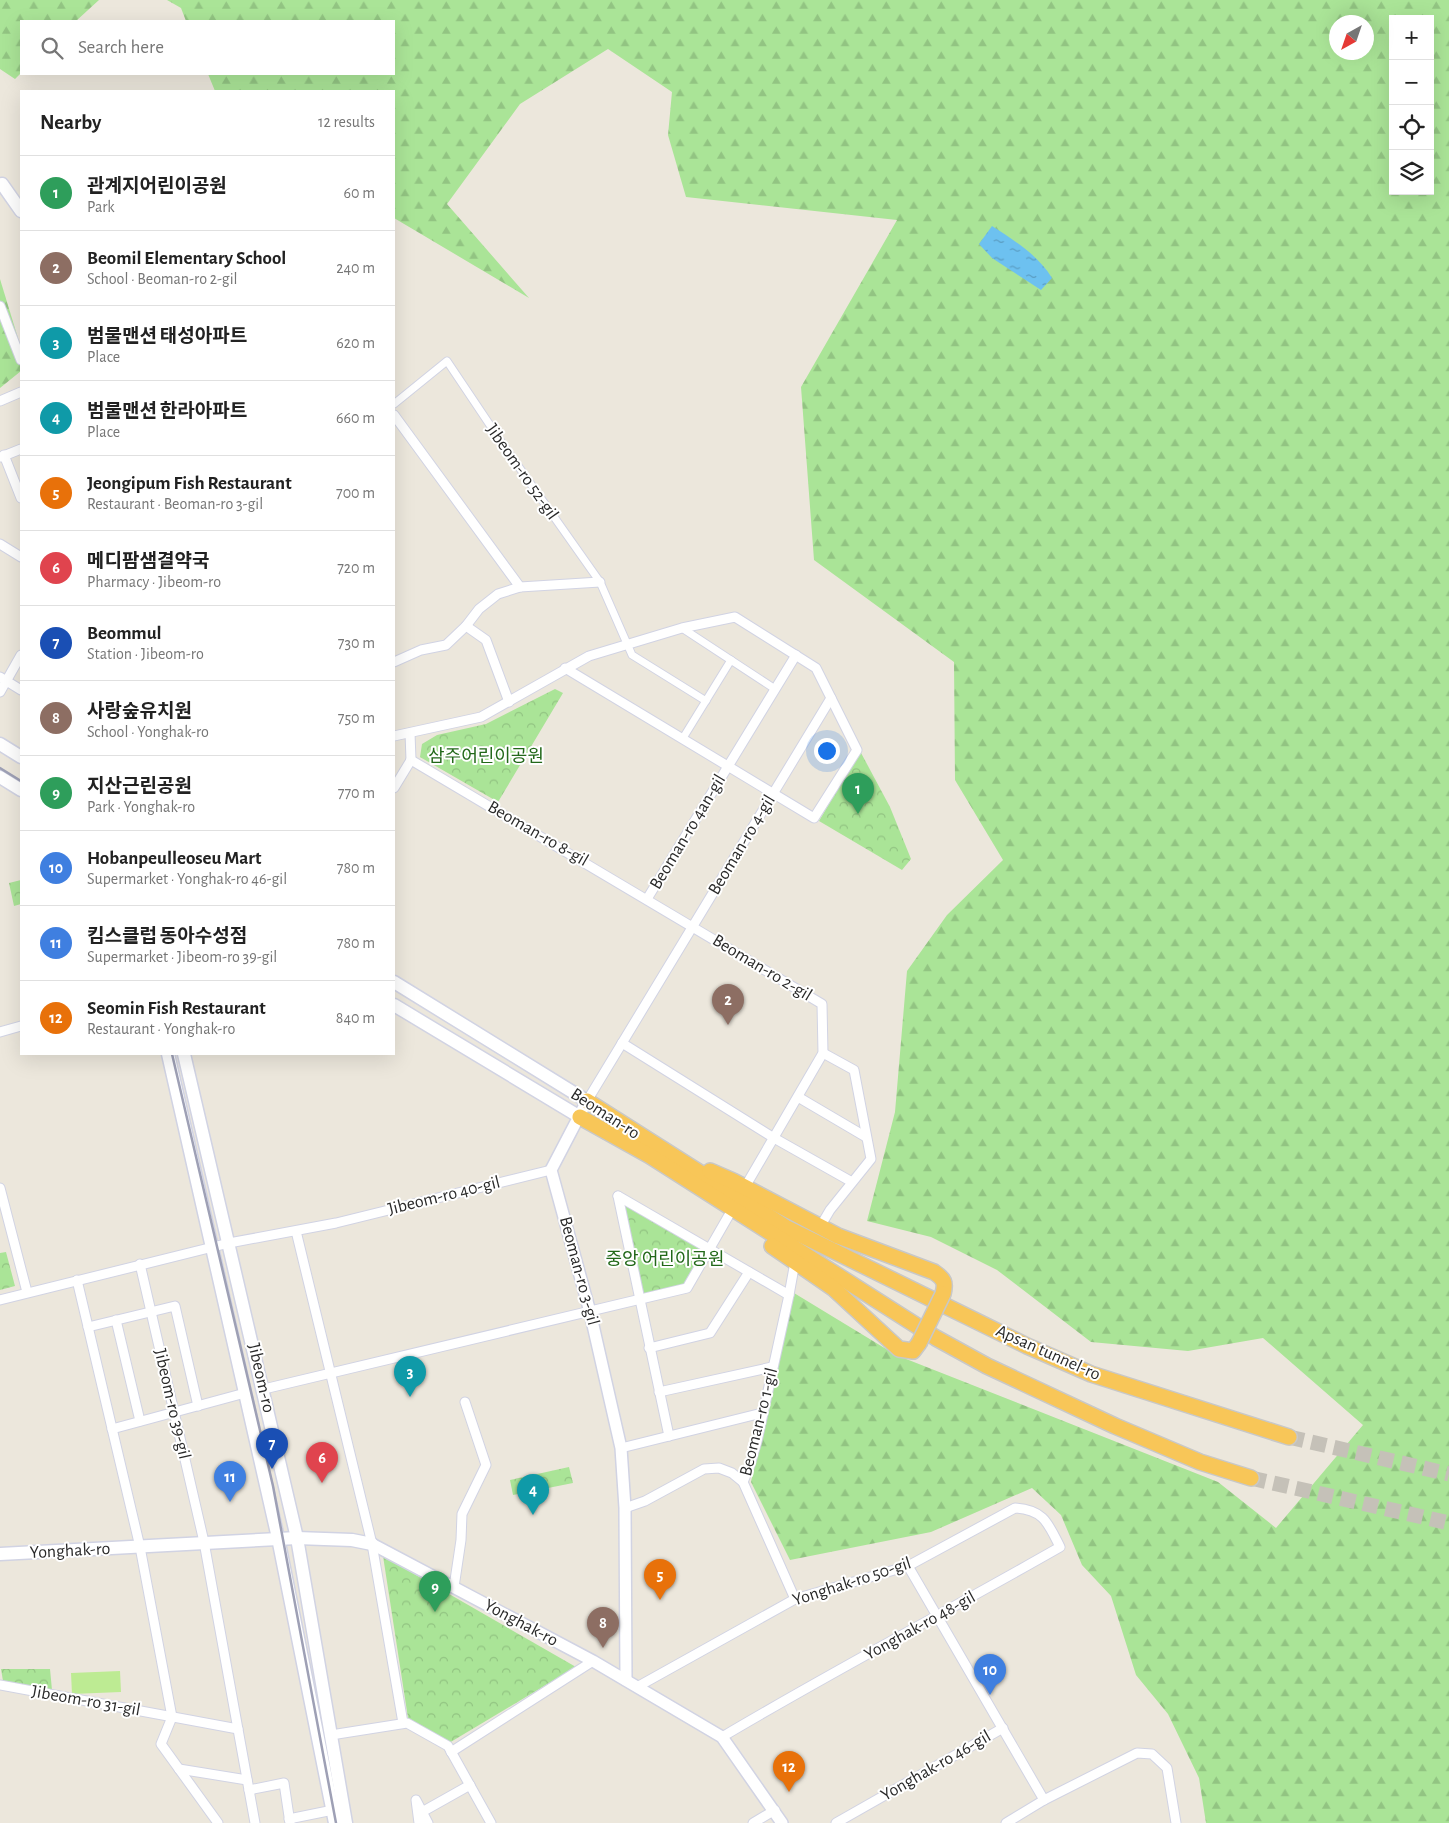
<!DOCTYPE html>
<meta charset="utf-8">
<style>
body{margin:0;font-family:"Alegreya Sans","Noto Sans KR",sans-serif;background:#f2f2f2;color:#222}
.controls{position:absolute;right:15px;top:15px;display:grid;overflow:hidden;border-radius:0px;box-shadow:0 5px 20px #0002}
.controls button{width:45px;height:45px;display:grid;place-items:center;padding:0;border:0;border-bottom:1px solid #e0e0e0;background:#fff;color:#222;font:25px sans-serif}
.compass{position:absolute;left:1329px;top:15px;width:45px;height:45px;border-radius:50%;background:#fff;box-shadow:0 5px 20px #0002;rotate:220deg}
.you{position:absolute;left:826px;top:750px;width:18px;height:18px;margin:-12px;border:4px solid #fff;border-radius:50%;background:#1a73e8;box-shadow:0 0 0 8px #1a73e833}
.badge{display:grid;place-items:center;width:32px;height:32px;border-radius:50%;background:#394bfc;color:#fff;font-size:16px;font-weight:700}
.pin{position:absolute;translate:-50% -41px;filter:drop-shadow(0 1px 2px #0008)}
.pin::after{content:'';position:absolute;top:26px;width:18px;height:15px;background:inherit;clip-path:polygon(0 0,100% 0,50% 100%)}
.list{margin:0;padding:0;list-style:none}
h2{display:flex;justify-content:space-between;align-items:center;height:65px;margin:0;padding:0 20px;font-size:21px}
h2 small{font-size:16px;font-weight:400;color:#767676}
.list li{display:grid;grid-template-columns:32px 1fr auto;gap:15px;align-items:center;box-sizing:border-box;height:75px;padding:0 20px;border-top:1px solid #e0e0e0}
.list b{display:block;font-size:19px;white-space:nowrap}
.list p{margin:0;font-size:16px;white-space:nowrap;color:#767676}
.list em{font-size:16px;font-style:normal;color:#767676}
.icon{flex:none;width:28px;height:28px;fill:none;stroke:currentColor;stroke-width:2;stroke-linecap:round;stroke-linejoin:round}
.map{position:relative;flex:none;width:1449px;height:1823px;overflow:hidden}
.search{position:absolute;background:#fff;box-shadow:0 5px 20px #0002;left:20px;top:20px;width:375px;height:55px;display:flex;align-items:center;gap:12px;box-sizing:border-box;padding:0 18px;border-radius:0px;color:#767676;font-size:19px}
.panel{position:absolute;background:#fff;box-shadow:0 5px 20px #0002;left:20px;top:90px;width:375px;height:965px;border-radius:0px}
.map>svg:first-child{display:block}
.forest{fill:url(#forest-firs);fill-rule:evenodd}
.park{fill:url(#park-crowns)}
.pitch{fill:#bdeb93}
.water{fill:url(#water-ripples)}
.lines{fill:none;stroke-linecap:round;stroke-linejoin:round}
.trunk-tunnel{stroke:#c5c1b8;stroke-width:15;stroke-dasharray:15 8;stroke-linecap:butt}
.pedestrian-casing{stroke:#d1d3e3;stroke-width:9}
.minor-casing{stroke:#d1d3e3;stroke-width:11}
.tertiary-casing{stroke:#d1d3e3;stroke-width:14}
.secondary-casing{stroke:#d1d3e3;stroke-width:15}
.trunk-casing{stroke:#c8c8c8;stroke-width:18}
.pedestrian{stroke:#fff;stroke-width:7}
.minor{stroke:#fff;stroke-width:9}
.tertiary{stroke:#fff;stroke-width:11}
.secondary{stroke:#fff;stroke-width:12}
.trunk{stroke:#f8c658;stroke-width:15}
.rail{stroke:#9ea0b5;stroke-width:2.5}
.trunk-bridge-casing{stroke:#c8c8c8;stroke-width:18;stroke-linecap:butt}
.trunk-bridge{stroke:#f8c658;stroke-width:15}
.labels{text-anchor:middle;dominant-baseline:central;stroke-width:4;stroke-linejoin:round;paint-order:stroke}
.street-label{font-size:18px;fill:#2a2a2a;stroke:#fff}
.park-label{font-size:18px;fill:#226819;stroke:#fff}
</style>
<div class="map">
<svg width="1449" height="1823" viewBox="0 0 1449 1823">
<defs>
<pattern id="forest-firs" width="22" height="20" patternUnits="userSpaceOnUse" patternTransform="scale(1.25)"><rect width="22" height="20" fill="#aae497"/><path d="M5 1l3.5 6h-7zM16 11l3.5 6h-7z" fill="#92c482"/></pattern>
<pattern id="park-crowns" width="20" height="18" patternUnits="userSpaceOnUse" patternTransform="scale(1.25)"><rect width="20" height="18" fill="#aae497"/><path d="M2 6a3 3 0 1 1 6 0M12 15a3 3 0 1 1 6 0" fill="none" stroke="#92c482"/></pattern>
<pattern id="water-ripples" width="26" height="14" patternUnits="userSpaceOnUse" patternTransform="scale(1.25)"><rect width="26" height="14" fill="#6dc1f0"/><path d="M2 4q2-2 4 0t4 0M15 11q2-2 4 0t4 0" fill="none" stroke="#5a9dc3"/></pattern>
</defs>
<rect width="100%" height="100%" fill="#ece7dc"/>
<g class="forest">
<polygon points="0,0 99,0 76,21 21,21 21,73 15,79 0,69"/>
<path d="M167 0H1449V1823H1206L1199 1778 1168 1714 1136 1675 1111 1596 1082 1565 1061 1515 1032 1488 931 1532 790 1560 751 1482 794 1293 896 1355 1218 1482 1276 1528 1363 1425 1263 1338 1188 1351 1091 1342 997 1270 931 1237 867 1221 895 1112 907 971 947 915 1003 860 955 780 954 662 814 560 801 387 897 220 686 197 668 135 672 92 608 49 520 104 447 204 529 298 394 218V91H215L208 74H394V21H186L181 8ZM1393 19H1430V191H1393ZM1336 22H1366V52H1336Z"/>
<polygon points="0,279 21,348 21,371 0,388"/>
</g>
<g class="park">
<polygon points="555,689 563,693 498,802 420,757 422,744 437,735 486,724"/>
<polygon points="860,751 890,807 911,859 902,870 819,821"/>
<polygon points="21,880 21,904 14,906 9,883"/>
<polygon points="626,1205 704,1249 704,1253 685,1285 642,1294 625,1207"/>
<polygon points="6,1252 15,1286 0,1290 0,1253"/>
<polygon points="569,1467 573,1483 513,1495 510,1480"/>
<polygon points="383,1556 576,1667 449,1743 408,1718"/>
<polygon points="1,1669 50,1669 52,1690 3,1681"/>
</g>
<polygon class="pitch" points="120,1671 121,1692 72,1694 71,1673"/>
<path class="water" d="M992 226C1015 241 1038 255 1052 278L1041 290 992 258 979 244Z"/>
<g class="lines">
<g class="trunk-tunnel">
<polyline points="1289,1437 1449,1474"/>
<polyline points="1251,1478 1449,1523"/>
</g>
<defs>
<g id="pedestrian">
<polyline points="394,404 447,361 504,446 600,582 632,655 706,701"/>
<polyline points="682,628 775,689"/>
<polyline points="683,738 731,660"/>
</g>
<g id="minor">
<polyline points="0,306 21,360"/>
<polyline points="0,401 21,392"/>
<polyline points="394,415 520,587"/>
<polyline points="4,455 21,498"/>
<polyline points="1,457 21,449"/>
<polyline points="0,544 21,557"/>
<polyline points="466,626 486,640 509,702"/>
<polyline points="394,662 421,650 446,645 466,626 479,609 498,594 520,587 600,582"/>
<polyline points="565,668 814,818 857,750 831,698"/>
<polyline points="0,677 21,690"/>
<polyline points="0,692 21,655"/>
<polyline points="410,733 411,760"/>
<polyline points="394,736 481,717 589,656 682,628 735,617 816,668 831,698 587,1101"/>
<polyline points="411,760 822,1004 823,1053 745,1187"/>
<polyline points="394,788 411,760"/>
<polyline points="647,899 796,655"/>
<polyline points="0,1032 21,1026"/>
<polyline points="622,1043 774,1138 852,1182"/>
<polyline points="798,1097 866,1137"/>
<polyline points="0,1188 27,1292"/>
<polyline points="618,1196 669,1436"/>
<polyline points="618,1196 789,1295 795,1262"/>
<polyline points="820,1227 830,1210 871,1159 854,1070 823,1053"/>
<polyline points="296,1231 372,1544 403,1723"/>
<polyline points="140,1264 204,1542 255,1823"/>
<polyline points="77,1280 140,1547 172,1717 161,1744 218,1823"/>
<polyline points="789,1295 757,1441 750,1465 743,1482 795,1599"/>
<polyline points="0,1300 229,1243 336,1223 551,1170"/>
<polyline points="116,1320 140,1421"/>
<polyline points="88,1327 175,1306 198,1406"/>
<polyline points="649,1348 710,1333 749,1272"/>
<polyline points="264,1389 687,1288 729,1215"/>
<polyline points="659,1392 772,1367"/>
<polyline points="112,1429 245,1393"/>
<polyline points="621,1448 762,1413"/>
<polyline points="625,1508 645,1501 704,1469 719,1468 732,1473 743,1482"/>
<polyline points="908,1566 1044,1800"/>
<polyline points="454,1587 461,1540 462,1514 486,1465 465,1402"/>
<polyline points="0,1685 238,1729"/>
<path d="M637 1687 795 1599 908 1566 1015 1508C1044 1510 1048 1523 1060 1547 948 1611 833 1671 722 1737"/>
<polyline points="331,1735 407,1723 448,1746 491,1823"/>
<polyline points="451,1752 593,1661"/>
<polyline points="179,1769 247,1780"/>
<polyline points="249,1790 284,1783 290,1823"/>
<polyline points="422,1812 470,1785"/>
<polyline points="289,1819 338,1809"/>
<polyline points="419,1823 416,1800 428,1823"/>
<polyline points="753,1823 775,1810"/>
<polyline points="836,1823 1003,1728"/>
<polyline points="1006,1823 1044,1800 1137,1753 1152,1754 1167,1768 1176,1823"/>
</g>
<g id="tertiary">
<polyline points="587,1101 551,1170 590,1312 621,1448 625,1508 626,1680"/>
<polyline points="372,1544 593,1661 722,1737 782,1823"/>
</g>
<g id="secondary">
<polyline points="2,184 21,211"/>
<polyline points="0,744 21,757"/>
<polyline points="0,777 21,790"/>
<polyline points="394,982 587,1101"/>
<polyline points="394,1005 580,1117"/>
<polyline points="168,1054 278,1538 335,1823"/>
<polyline points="184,1054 297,1538 346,1823"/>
<polyline points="0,1554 297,1538 352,1540 372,1544"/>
</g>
<g id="trunk">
<polyline points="587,1101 787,1228 1027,1346 1091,1374 1289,1437"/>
<polyline points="580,1117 650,1156 936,1338 987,1366 1115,1426 1200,1462 1251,1478"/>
<path d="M710 1171 733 1181 838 1236 934 1272C944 1279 946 1282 943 1294"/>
<polyline points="772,1246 833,1288 899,1349 913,1351 919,1343"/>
</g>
</defs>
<use href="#pedestrian" class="pedestrian-casing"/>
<use href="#minor" class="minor-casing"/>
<use href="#tertiary" class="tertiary-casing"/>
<use href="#secondary" class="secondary-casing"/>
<use href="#trunk" class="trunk-casing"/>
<use href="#pedestrian" class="pedestrian"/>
<use href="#minor" class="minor"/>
<use href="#tertiary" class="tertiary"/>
<use href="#secondary" class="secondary"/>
<use href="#trunk" class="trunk"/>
<g class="rail">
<polyline points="0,768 21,781"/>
<polyline points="172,1054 273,1486 336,1823"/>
</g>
<defs>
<polyline id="trunk-bridge" points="919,1343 943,1294"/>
</defs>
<use href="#trunk-bridge" class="trunk-bridge-casing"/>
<use href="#trunk-bridge" class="trunk-bridge"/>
</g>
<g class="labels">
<g class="street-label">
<text transform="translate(522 472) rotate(55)">Jibeom-ro 52-gil</text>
<text transform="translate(688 832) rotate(-59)">Beoman-ro 4an-gil</text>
<text transform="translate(538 834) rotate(30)">Beoman-ro 8-gil</text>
<text transform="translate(742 845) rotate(-59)">Beoman-ro 4-gil</text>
<text transform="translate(762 968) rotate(31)">Beoman-ro 2-gil</text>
<text transform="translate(605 1114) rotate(33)">Beoman-ro</text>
<text transform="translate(444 1196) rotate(-14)">Jibeom-ro 40-gil</text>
<text transform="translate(579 1271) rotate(75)">Beoman-ro 3-gil</text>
<text transform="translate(1048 1353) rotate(24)">Apsan tunnel-ro</text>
<text transform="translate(261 1378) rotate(77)">Jibeom-ro</text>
<text transform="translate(172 1404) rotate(77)">Jibeom-ro 39-gil</text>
<text transform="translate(759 1422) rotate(-76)">Beoman-ro 1-gil</text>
<text transform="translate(70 1551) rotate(-3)">Yonghak-ro</text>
<text transform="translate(852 1582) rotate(-18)">Yonghak-ro 50-gil</text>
<text transform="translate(521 1623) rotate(28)">Yonghak-ro</text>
<text transform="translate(920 1626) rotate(-29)">Yonghak-ro 48-gil</text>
<text transform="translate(86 1701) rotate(10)">Jibeom-ro 31-gil</text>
<text transform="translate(936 1766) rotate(-30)">Yonghak-ro 46-gil</text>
</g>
<g class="park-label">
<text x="486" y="757">삼주어린이공원</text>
<text x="665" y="1260">중앙 어린이공원</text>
</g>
</g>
</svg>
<div class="controls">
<button>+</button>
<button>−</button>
<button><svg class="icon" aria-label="locate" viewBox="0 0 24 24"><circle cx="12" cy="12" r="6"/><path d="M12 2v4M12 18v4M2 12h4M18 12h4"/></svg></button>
<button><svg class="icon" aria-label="layers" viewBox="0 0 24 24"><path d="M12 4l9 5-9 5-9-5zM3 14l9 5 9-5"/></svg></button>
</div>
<svg class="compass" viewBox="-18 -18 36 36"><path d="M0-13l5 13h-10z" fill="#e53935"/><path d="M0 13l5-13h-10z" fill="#767676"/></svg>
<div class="you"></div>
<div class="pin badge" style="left:858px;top:814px;background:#2e9e5b">1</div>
<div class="pin badge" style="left:728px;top:1025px;background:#8d6e63">2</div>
<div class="pin badge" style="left:410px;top:1397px;background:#0f9aa8">3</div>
<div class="pin badge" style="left:533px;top:1515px;background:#0f9aa8">4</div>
<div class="pin badge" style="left:660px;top:1600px;background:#e8710a">5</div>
<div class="pin badge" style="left:322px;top:1483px;background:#e0444e">6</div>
<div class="pin badge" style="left:272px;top:1469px;background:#1a4fb4">7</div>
<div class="pin badge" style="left:603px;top:1648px;background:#8d6e63">8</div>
<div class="pin badge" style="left:435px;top:1612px;background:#2e9e5b">9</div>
<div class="pin badge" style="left:990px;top:1695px;background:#3f7fe0">10</div>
<div class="pin badge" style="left:230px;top:1502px;background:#3f7fe0">11</div>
<div class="pin badge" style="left:789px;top:1792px;background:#e8710a">12</div>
<div class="search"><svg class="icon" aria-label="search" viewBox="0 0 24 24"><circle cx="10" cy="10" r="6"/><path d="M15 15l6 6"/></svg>Search here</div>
<section class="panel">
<h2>Nearby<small>12 results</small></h2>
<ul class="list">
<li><span class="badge" style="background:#2e9e5b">1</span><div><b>관계지어린이공원</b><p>Park</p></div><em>60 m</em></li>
<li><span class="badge" style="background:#8d6e63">2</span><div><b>Beomil Elementary School</b><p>School · Beoman-ro 2-gil</p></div><em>240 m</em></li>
<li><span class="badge" style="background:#0f9aa8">3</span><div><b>범물맨션 태성아파트</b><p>Place</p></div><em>620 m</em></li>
<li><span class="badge" style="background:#0f9aa8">4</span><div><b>범물맨션 한라아파트</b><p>Place</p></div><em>660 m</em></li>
<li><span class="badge" style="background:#e8710a">5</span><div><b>Jeongipum Fish Restaurant</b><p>Restaurant · Beoman-ro 3-gil</p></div><em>700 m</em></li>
<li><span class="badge" style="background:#e0444e">6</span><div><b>메디팜샘결약국</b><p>Pharmacy · Jibeom-ro</p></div><em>720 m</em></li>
<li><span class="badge" style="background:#1a4fb4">7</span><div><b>Beommul</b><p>Station · Jibeom-ro</p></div><em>730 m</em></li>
<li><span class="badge" style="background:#8d6e63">8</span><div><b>사랑숲유치원</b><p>School · Yonghak-ro</p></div><em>750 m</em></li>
<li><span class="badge" style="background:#2e9e5b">9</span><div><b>지산근린공원</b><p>Park · Yonghak-ro</p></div><em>770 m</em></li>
<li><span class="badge" style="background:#3f7fe0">10</span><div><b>Hobanpeulleoseu Mart</b><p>Supermarket · Yonghak-ro 46-gil</p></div><em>780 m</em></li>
<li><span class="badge" style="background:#3f7fe0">11</span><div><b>킴스클럽 동아수성점</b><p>Supermarket · Jibeom-ro 39-gil</p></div><em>780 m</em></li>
<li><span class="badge" style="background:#e8710a">12</span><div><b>Seomin Fish Restaurant</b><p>Restaurant · Yonghak-ro</p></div><em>840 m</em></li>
</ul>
</section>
</div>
